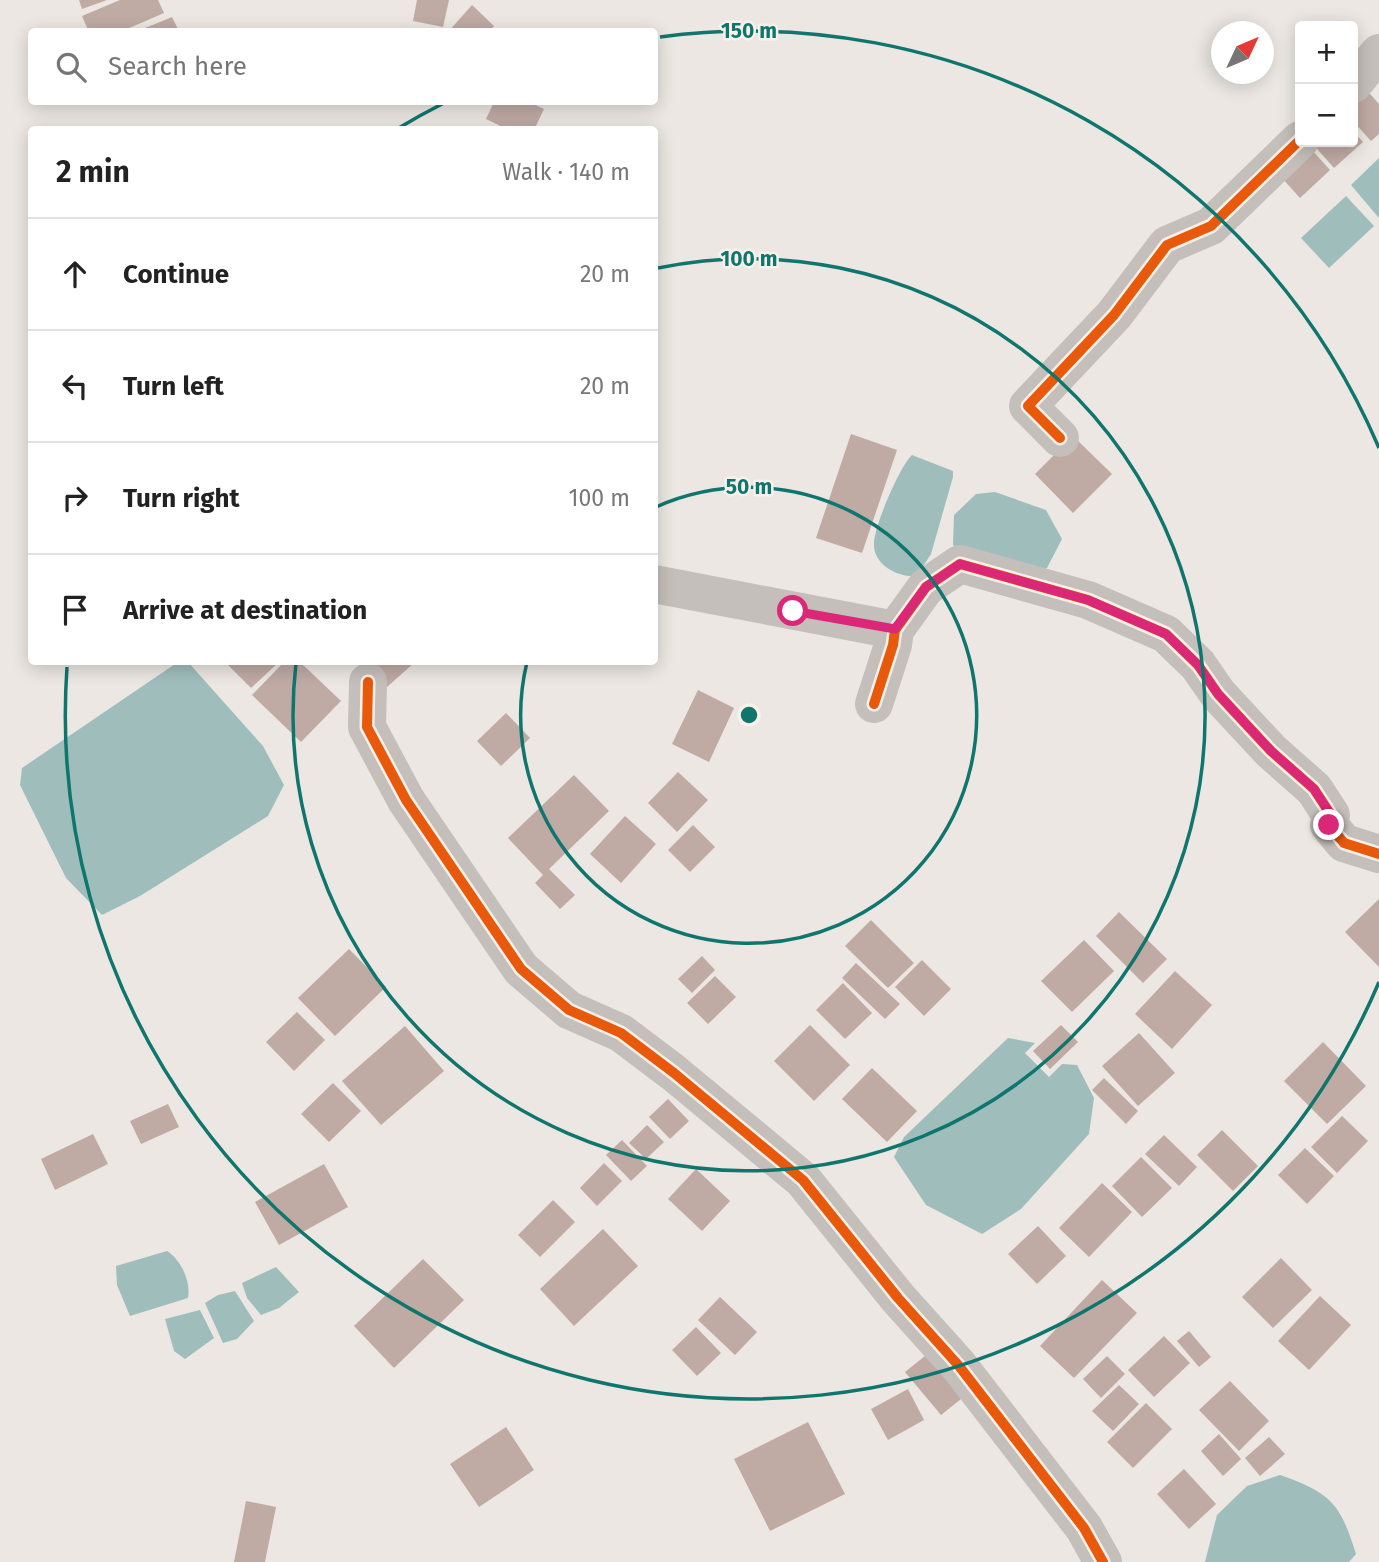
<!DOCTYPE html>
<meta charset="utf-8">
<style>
body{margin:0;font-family:"Fira Sans",sans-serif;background:#f6f6f6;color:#222}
.controls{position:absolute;right:21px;top:21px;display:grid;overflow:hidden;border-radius:7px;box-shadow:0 4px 18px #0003}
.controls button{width:63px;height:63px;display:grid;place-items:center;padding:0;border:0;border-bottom:2px solid #e0e0e0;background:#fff;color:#222;font:35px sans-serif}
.compass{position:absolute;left:1211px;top:21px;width:63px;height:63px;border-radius:50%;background:#fff;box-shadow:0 4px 18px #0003;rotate:46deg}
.stop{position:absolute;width:21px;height:21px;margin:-16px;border:5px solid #db2777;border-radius:50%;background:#fff}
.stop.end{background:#db2777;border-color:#fff;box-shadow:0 2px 7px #0008}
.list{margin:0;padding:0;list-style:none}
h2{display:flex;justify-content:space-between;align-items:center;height:91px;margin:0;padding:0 28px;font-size:30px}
h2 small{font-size:23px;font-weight:400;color:#767676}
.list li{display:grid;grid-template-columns:46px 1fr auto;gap:21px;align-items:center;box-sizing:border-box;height:112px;padding:0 28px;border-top:2px solid #e0e0e0}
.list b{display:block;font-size:26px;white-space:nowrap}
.list em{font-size:23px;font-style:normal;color:#767676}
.icon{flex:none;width:38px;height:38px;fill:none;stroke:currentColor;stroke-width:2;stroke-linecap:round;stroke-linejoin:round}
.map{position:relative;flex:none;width:1379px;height:1562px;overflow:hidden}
.search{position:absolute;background:#fff;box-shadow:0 4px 18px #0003;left:28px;top:28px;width:630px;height:77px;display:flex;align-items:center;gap:18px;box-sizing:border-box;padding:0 24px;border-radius:7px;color:#767676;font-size:26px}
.panel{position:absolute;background:#fff;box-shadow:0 4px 18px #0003;left:28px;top:126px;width:630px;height:539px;border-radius:7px}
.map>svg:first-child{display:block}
.water{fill:#9fbebb}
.building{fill:#bfaaa4}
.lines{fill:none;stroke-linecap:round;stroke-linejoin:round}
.minor{stroke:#c5bfbb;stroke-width:38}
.cycleway-casing{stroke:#f9f0ea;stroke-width:15}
.cycleway{stroke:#e8590c;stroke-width:10}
.route{stroke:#db2777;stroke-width:9}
.ring{fill:none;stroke:#0f766e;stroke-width:3.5}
.centre{fill:#0f766e;stroke:#f9f0ea;stroke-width:3.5}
.ring-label{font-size:21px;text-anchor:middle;font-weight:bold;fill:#0f766e;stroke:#f9f0ea;stroke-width:5;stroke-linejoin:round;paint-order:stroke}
</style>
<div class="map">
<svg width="1379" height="1562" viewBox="0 0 1379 1562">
<rect width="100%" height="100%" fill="#ece7e2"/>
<g class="water">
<polygon points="1379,158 1379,218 1351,185"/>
<polygon points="1346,196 1374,226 1329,268 1301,238"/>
<path d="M912 455 953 471V477L931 554 917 576C900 578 874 566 874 545 873 528 900 466 912 455Z"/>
<polygon points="995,492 1046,510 1062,539 1047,568 1026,580 974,564 953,545 954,515 976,494"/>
<polygon points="178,662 188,662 263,746 284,785 268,816 140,896 102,915 66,878 20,785 22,768"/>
<polygon points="1008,1038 1035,1043 1025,1053 1049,1077 1062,1064 1077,1065 1094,1098 1089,1134 1021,1209 982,1234 926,1205 894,1157 904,1137"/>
<path d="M167 1251C181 1260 191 1281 188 1298L130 1316 117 1285 116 1266Z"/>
<polygon points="276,1267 299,1292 279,1308 261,1315 247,1298 242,1283"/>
<polygon points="235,1291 254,1321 237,1339 223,1343 205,1303 218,1295"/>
<polygon points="200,1310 214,1338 185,1359 174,1351 165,1319"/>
<path d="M1280 1475C1331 1493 1340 1503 1356 1554L1349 1562H1205L1217 1515 1247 1486Z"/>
</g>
<g class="building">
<polygon points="79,0 107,0 82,9"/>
<polygon points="120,0 158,0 164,13 120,32 89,32 82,16"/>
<polygon points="417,0 449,0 443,27 413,21"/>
<polygon points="472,5 494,26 489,32 448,32"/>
<polygon points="172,17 179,31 138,31"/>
<polygon points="1363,86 1379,104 1379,134 1371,141 1353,121 1353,95"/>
<polygon points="494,102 529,102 544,109 534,130 509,130 486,119"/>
<polygon points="1353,131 1363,142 1334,168 1311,142 1353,142"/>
<polygon points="1311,149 1330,170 1300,198 1281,177"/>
<polygon points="851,434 897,450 862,553 816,538"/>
<polygon points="1073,436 1112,474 1073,513 1035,474"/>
<polygon points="225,662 279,662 251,688"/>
<polygon points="284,662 300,662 341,701 301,742 252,695"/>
<polygon points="364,662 415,662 387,687"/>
<polygon points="698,690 734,708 709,762 672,744"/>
<polygon points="506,713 530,738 501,766 477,741"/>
<polygon points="678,772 708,800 677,832 648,803"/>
<polygon points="574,775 609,811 549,869 575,895 560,909 535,883 543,875 508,838"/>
<polygon points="625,816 656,844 621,883 590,854"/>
<polygon points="693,825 715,847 690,872 668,850"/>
<polygon points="1379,899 1379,967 1345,932"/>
<polygon points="1119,912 1167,959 1143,983 1096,936"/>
<polygon points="871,920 914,963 888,988 845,946"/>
<polygon points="1084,940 1114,971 1072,1012 1041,981"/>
<polygon points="349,949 386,987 335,1036 298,998"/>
<polygon points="702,956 715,970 692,993 678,979"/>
<polygon points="922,960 951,989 924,1016 895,987"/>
<polygon points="856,963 900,1004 885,1019 842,978"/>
<polygon points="1175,971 1212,1005 1172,1049 1135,1014"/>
<polygon points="715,976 736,997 708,1024 687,1003"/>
<polygon points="843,983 872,1013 845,1039 816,1010"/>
<polygon points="297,1012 325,1040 294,1071 266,1042"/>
<polygon points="810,1025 850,1065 814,1101 774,1061"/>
<polygon points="1061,1025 1078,1042 1050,1069 1033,1051"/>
<polygon points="405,1026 444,1071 381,1125 342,1081"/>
<polygon points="1139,1033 1175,1073 1138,1106 1102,1066"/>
<polygon points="1323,1042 1366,1086 1327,1124 1284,1081"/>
<polygon points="872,1068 917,1111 887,1142 842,1099"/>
<polygon points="1104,1078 1138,1111 1126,1124 1092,1090"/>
<polygon points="333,1083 361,1111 329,1142 301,1114"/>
<polygon points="668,1099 689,1121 670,1139 649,1117"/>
<polygon points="168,1104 179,1127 141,1144 130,1121"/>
<polygon points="1342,1116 1368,1141 1337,1173 1311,1147"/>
<polygon points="647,1125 664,1142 646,1159 629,1143"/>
<polygon points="1222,1130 1258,1166 1233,1191 1197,1155"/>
<polygon points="93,1134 108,1164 55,1190 41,1159"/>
<polygon points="1164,1135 1197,1167 1179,1186 1145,1154"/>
<polygon points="622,1140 647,1166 631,1181 606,1155"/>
<polygon points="1305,1148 1334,1176 1307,1204 1278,1175"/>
<polygon points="1141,1157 1172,1188 1142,1217 1112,1186"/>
<polygon points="604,1163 622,1181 597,1206 580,1188"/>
<polygon points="324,1164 348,1207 279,1245 255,1202"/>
<polygon points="696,1169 730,1201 702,1231 668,1199"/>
<polygon points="1102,1183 1132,1212 1089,1257 1059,1228"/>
<polygon points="553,1200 575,1222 540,1257 518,1235"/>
<polygon points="1038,1226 1066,1256 1037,1284 1008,1254"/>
<polygon points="603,1229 638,1266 574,1326 540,1289"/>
<polygon points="1281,1258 1312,1290 1273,1328 1242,1297"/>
<polygon points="423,1259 464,1300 394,1368 354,1326"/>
<polygon points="1102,1280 1137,1313 1074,1378 1040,1346"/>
<polygon points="1320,1296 1351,1325 1309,1370 1278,1341"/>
<polygon points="720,1297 757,1332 735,1355 698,1320"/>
<polygon points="696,1327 721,1353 697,1376 672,1350"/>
<polygon points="1189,1331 1211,1357 1199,1367 1177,1341"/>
<polygon points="1164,1336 1190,1363 1154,1397 1128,1370"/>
<polygon points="930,1352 966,1395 941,1415 905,1372"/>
<polygon points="1107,1356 1125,1374 1101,1398 1083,1379"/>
<polygon points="1230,1381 1269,1421 1239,1451 1199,1410"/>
<polygon points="1119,1385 1139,1404 1113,1431 1092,1411"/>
<polygon points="908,1389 924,1420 888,1440 871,1409"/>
<polygon points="1146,1403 1172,1429 1133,1468 1107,1442"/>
<polygon points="808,1422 845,1494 770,1531 734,1459"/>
<polygon points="506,1427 534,1470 479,1507 450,1464"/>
<polygon points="1219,1434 1241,1459 1223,1476 1201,1451"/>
<polygon points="1269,1437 1285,1454 1260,1476 1245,1458"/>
<polygon points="1184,1469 1216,1504 1189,1529 1157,1494"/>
<polygon points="246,1501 276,1507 265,1562 234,1562"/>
</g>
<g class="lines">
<g class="minor">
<polyline points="1353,84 1379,53"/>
<polyline points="1060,438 1028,406 1114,315 1167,245 1211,226 1300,140"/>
<polyline points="654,584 895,630"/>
<polyline points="368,682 367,727 406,800 521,969 569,1010 621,1033 674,1073 803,1180 898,1298 959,1366 1084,1528 1103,1562"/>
<polyline points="874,704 893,645 895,630 926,587 960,564 1088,600 1166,634 1198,665 1218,694 1271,751 1314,789 1331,815 1329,825 1344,843 1379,854"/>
</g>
<defs>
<g id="cycleway">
<polyline points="1060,438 1028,406 1114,315 1167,245 1211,226 1300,140"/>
<polyline points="368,682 367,727 406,800 521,969 569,1010 621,1033 674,1073 803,1180 898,1298 959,1366 1084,1528 1103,1562"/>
<polyline points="874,704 893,645 895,630 926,587 960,564 1088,600 1166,634 1198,665 1218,694 1271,751 1314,789 1331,815 1329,825 1344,843 1379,854"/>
</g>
</defs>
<use href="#cycleway" class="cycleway-casing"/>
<use href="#cycleway" class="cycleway"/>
</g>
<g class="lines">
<polyline class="route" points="793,611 895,629 926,587 960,564 1088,600 1166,634 1198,665 1218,694 1271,751 1314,789 1331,815 1329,825"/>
</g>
<g class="ring">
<path d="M656 507A228 228 0 1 1 527 662"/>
<path d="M658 268A456 456 0 1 1 296 663"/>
<path d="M1379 982A684 684 0 0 1 67 667M397 129A684 684 0 0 1 444 103M660 37A684 684 0 0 1 1379 448"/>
</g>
<circle cx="749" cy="715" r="10" class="centre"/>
<g class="ring-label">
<text x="749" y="38">150 m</text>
<text x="749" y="266">100 m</text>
<text x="749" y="494">50 m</text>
</g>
</svg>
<div class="controls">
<button>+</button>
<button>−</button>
</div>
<svg class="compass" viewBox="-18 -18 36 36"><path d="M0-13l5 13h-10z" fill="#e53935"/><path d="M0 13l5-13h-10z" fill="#767676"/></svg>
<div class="stop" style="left:793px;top:611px"></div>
<div class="stop end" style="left:1329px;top:825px"></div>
<div class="search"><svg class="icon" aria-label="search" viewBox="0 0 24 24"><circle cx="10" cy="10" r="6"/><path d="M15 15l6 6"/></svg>Search here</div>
<section class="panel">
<h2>2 min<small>Walk · 140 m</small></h2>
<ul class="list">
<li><svg class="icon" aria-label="ahead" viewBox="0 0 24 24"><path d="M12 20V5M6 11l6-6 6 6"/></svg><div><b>Continue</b></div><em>20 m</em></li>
<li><svg class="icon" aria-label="left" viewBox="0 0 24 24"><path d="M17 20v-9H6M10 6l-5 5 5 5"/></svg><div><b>Turn left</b></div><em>20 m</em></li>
<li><svg class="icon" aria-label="right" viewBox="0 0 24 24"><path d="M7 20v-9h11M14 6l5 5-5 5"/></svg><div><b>Turn right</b></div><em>100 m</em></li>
<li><svg class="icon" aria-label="arrive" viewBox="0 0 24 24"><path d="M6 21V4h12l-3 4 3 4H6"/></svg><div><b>Arrive at destination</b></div></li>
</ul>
</section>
</div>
